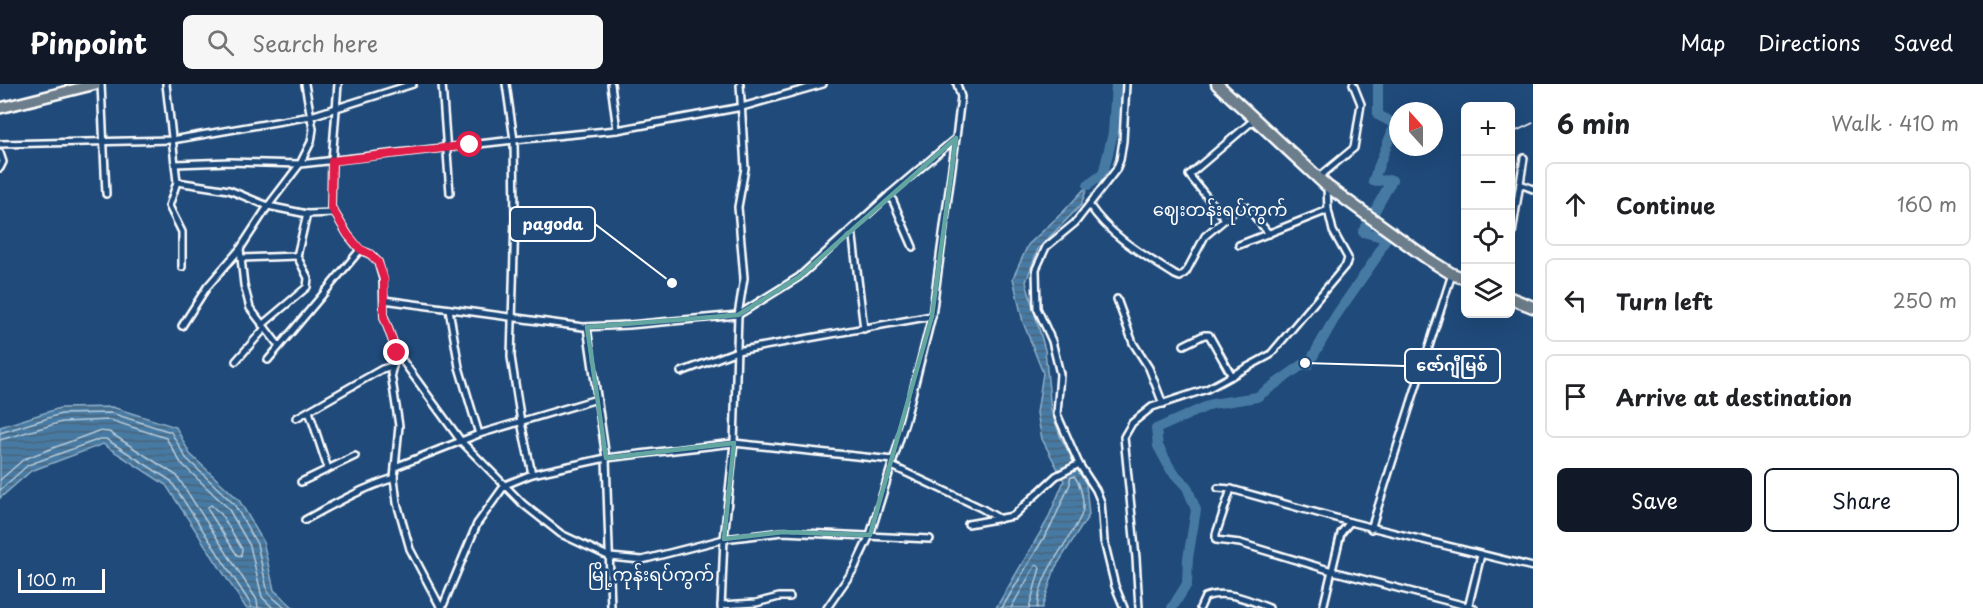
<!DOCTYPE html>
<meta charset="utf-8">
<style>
body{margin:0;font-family:"Playpen Sans","Noto Sans Myanmar",sans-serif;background:#f6f6f6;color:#202124}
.controls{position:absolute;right:18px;top:18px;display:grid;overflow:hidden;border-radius:9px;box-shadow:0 6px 24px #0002}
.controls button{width:54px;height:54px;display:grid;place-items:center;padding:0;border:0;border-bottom:2px solid #e0e0e0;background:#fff;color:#202124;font:30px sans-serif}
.compass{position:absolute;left:1389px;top:18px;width:54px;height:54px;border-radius:50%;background:#fff;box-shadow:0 6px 24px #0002;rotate:339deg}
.scale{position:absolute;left:18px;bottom:15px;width:87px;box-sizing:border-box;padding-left:6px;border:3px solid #fff;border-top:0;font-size:16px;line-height:21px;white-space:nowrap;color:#fff;-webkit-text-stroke:4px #1f4a7a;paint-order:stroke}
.stop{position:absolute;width:18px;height:18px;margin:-14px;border:4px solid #e11d48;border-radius:50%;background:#fff}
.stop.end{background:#e11d48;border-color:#fff;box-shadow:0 2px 6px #0008}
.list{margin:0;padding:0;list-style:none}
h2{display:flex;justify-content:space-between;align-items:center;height:78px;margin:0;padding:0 24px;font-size:26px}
h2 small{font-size:20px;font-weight:400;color:#757577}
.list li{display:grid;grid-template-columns:39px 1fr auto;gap:18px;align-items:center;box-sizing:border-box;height:84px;margin:0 12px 12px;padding:0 12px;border:2px solid #e0e0e0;border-radius:9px}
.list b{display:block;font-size:22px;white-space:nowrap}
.list em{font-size:20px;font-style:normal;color:#757577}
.actions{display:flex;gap:12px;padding:18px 24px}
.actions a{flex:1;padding:14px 0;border:2px solid #111827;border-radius:9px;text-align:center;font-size:21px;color:#111827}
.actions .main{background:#111827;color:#fff}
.icon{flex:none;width:33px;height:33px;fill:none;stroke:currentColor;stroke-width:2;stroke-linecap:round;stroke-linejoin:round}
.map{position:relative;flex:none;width:1533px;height:524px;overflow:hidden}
header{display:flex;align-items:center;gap:36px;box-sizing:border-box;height:84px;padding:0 30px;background:#111827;color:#fff}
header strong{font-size:28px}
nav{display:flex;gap:33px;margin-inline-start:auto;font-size:21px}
.search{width:420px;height:54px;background:#f6f6f6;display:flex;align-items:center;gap:15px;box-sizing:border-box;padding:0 21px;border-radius:9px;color:#757577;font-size:22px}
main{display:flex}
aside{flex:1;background:#fff}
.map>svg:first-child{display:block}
.water{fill:url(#water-rules);stroke:#90afc8;stroke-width:1.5}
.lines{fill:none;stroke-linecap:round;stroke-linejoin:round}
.shore{stroke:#b5cada;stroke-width:1.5}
.river{stroke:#467aa3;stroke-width:10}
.street-casing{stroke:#fff;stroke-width:10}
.primary-casing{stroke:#fff;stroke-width:14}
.highway-casing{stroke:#fff;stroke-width:15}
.street{stroke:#1f4a7a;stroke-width:5}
.primary{stroke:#6c7d8b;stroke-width:9}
.highway{stroke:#6c7d8b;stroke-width:10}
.rail{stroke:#fff;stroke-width:1.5}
.route{stroke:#e11d48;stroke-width:8}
.marked{fill:none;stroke:#63a6a1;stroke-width:4.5;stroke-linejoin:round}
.labels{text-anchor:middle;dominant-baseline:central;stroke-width:5;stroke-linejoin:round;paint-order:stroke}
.quarter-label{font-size:18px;fill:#fff;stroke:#1f4a7a}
.leader{fill:none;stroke:#fff;stroke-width:2}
.callout-dot{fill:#fff;stroke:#1f4a7a;stroke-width:2}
.callout{fill:#1f4a7a;stroke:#fff;stroke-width:2}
.callout-label{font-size:16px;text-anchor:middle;font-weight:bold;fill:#fff}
</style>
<header>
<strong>Pinpoint</strong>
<div class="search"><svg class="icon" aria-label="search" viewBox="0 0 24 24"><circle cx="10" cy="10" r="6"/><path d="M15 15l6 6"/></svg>Search here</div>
<nav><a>Map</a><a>Directions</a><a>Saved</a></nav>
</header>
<main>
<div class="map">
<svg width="1533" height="524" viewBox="0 0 1533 524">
<defs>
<pattern id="water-rules" width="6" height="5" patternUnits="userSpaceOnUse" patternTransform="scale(1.5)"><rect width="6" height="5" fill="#467aa3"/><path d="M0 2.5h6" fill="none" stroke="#496378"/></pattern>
</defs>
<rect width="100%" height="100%" fill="#1f4a7a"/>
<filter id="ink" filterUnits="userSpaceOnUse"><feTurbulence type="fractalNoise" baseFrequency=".0167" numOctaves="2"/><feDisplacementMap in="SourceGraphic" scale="12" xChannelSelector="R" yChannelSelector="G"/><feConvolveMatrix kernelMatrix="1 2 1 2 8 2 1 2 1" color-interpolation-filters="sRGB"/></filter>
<g filter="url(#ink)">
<g class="water">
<polygon points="1088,101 1081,121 1038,165 1026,198 1045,266 1051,326 1061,354 1086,400 1089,431 1055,484 1042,524 996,524 1047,437 1064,397 1042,355 1037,329 1043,289 1023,238 1013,194 1028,161 1064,127"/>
<polygon points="112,323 176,343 190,370 239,416 263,457 274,506 294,524 246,524 166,401 103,360 31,387 0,414 0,343 60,324"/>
</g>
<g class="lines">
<g class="shore">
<polyline points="0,349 61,330 111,329 171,348 186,374 234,420 257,460 268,509 285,524"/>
<polyline points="0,356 62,338 110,336 166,354 181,379 228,424 250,462 262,513 273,524"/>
<polyline points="0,396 24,375 98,347 109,348 177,392 257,516 258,524"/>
<polyline points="0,406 28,381 100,355 106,355 171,397 250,519 251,524"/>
<polygon points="211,421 221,430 242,465 241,472 237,471 208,426 208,423"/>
<path d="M1002 524 1052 440 1070 400V394L1074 392C1081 400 1086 421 1081 432 1066 464 1041 484 1037 524"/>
<polyline points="1011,524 1035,482 1038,481 1040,484 1029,524"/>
</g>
<g class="river">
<polyline points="1088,101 1103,90 1113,49 1116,0"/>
<polyline points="1172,524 1187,500 1188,474 1196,426 1187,403 1171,386 1158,362 1156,345 1212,320 1257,313 1305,279 1308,281 1337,230 1376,174 1386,154 1363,148 1392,96 1373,97 1395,40 1378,31 1378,0"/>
</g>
<defs>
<g id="street">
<polyline points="101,0 106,110"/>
<polyline points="166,0 177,98 169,122 182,148 182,183"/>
<polyline points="338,0 332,77 331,123 348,151 360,166 370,170 378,178 383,195 384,233 397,269 461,357 523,420 561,450 610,473 642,476 724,455 783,448 930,455"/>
<polyline points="442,0 450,109"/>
<polyline points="506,0 514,56 515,134 511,273 521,338 532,390"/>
<polyline points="611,0 617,46"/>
<polyline points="0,60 172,56 311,32 413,0"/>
<polyline points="0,69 3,78 0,84"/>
<polyline points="175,80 230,78 300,80 514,56 617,46 742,23 823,0"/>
<polyline points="1319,93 1354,64 1361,20 1353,0"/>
<polyline points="177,98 229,106 268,122 307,130 333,129"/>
<polyline points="1520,100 1533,105"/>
<polyline points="890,110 913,163"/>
<path d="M1090 122C1111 153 1144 171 1175 191L1180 193 1186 188 1205 152 1241 122 1247 123 1269 150"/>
<polyline points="1225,135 1189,91 1255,35"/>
<polyline points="852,145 864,245"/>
<polyline points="1239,161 1328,126"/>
<polyline points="1510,162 1524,74"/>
<polyline points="240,165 244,201 250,224 279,262"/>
<polyline points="241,174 297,172"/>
<polyline points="1117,215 1133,259 1149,284 1163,320"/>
<polyline points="384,216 583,243 629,241 738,231 799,193 890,110 956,54 961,13 957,0"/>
<polyline points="449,225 459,283 479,350"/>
<polyline points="262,241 307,203 308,194 297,172 307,130"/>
<polyline points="182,242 207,203 240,165 268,122 300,80 311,58 313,45 305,0"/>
<polyline points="587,243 606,374 611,524"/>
<polyline points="1184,261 1204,251 1209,251 1232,292"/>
<polyline points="397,269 391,289 399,342 394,394 397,419 410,465 441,524"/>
<polyline points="268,276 360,166"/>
<polyline points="236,277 265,244"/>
<polyline points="681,288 737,267 932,232"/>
<polyline points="309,327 328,385"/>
<polyline points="296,334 382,285 393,282"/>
<polyline points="892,382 981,424 1000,435"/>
<polyline points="395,383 479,350 597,315"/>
<polyline points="301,398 355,372"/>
<polyline points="1218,404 1231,405 1350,438"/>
<polyline points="1231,405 1216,450 1216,456 1240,459 1332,487 1474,524"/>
<path d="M305 436C334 420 362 404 394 394"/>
<polyline points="968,440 1013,432 1056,392 1079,380"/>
<polyline points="1371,445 1452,190"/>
<polyline points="721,521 756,519 779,513 790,513"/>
<polyline points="442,524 477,440 505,401 532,390 606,374 734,359 893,376"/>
<polyline points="721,524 724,455 734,359 738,231 744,194 738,123 745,84 740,0"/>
<polyline points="827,524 854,485 870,451 906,335 932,232 956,54"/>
<polyline points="1124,524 1115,502 1104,457 1101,418 1096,406 1079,380 1057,330 1060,290 1052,257 1037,224 1036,185 1046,163 1075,139 1116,86 1120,76 1123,57 1126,0"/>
<polyline points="1139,524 1136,474 1124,353 1132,339 1152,323 1207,305 1270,271 1346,181 1348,174 1333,147 1328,126 1327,103"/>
<path d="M1200 524 1205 513C1226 505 1249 516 1269 524"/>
<polyline points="1323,524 1341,449 1350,438 1533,483"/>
<polyline points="1468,524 1481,471"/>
</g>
<polyline id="primary" points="0,24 96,0"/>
<g id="highway">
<polyline points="1217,0 1327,102 1428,175 1452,190 1466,195"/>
<polyline points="1510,214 1533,223"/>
</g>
</defs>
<use href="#street" class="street-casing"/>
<use href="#primary" class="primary-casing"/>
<use href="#highway" class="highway-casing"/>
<use href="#street" class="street"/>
<use href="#primary" class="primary"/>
<use href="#highway" class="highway"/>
<polyline class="rail" points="1510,50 1533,39"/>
</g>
</g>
<g class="lines" filter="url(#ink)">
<polyline class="route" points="397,269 384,233 384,195 378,178 370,170 360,165 348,151 331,123 332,77 470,61"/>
</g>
<path class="marked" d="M956 54 932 232 870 451 783 448 724 455 734 359 606 374 587 243 738 231 799 193Z"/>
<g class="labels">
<g class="quarter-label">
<text x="1220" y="124">ဈေးတန်းရပ်ကွက်</text>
<text x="651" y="489">မြို့ကုန်းရပ်ကွက်</text>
</g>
</g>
<path class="leader" d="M672 199L595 140M1305 279L1405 282"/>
<g class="callout-dot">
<circle cx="672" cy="199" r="6"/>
<circle cx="1305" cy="279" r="6"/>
</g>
<g class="callout">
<rect x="510" y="123" width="85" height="34" rx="6"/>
<rect x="1405" y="265" width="95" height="34" rx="6"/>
</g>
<g class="callout-label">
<text x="553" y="146">pagoda</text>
<text x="1452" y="287">ဇော်ဂျီမြစ်</text>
</g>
</svg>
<div class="controls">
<button>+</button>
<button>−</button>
<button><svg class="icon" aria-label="locate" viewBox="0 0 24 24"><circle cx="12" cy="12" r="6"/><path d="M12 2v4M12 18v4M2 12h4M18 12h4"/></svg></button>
<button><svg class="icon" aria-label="layers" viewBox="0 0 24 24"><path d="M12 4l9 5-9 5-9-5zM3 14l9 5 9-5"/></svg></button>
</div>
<svg class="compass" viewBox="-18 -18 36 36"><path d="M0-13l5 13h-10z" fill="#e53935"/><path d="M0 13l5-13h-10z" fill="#757577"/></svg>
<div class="scale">100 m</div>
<div class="stop" style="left:470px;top:61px"></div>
<div class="stop end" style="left:397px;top:269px"></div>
</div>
<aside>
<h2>6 min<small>Walk · 410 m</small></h2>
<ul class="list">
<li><svg class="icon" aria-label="ahead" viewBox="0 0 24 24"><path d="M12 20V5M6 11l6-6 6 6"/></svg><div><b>Continue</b></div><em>160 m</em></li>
<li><svg class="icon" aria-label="left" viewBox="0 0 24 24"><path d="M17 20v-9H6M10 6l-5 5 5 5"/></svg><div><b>Turn left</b></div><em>250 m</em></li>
<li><svg class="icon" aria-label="arrive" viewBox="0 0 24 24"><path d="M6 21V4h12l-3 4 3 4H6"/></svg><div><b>Arrive at destination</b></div></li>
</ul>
<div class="actions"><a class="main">Save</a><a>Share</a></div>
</aside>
</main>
